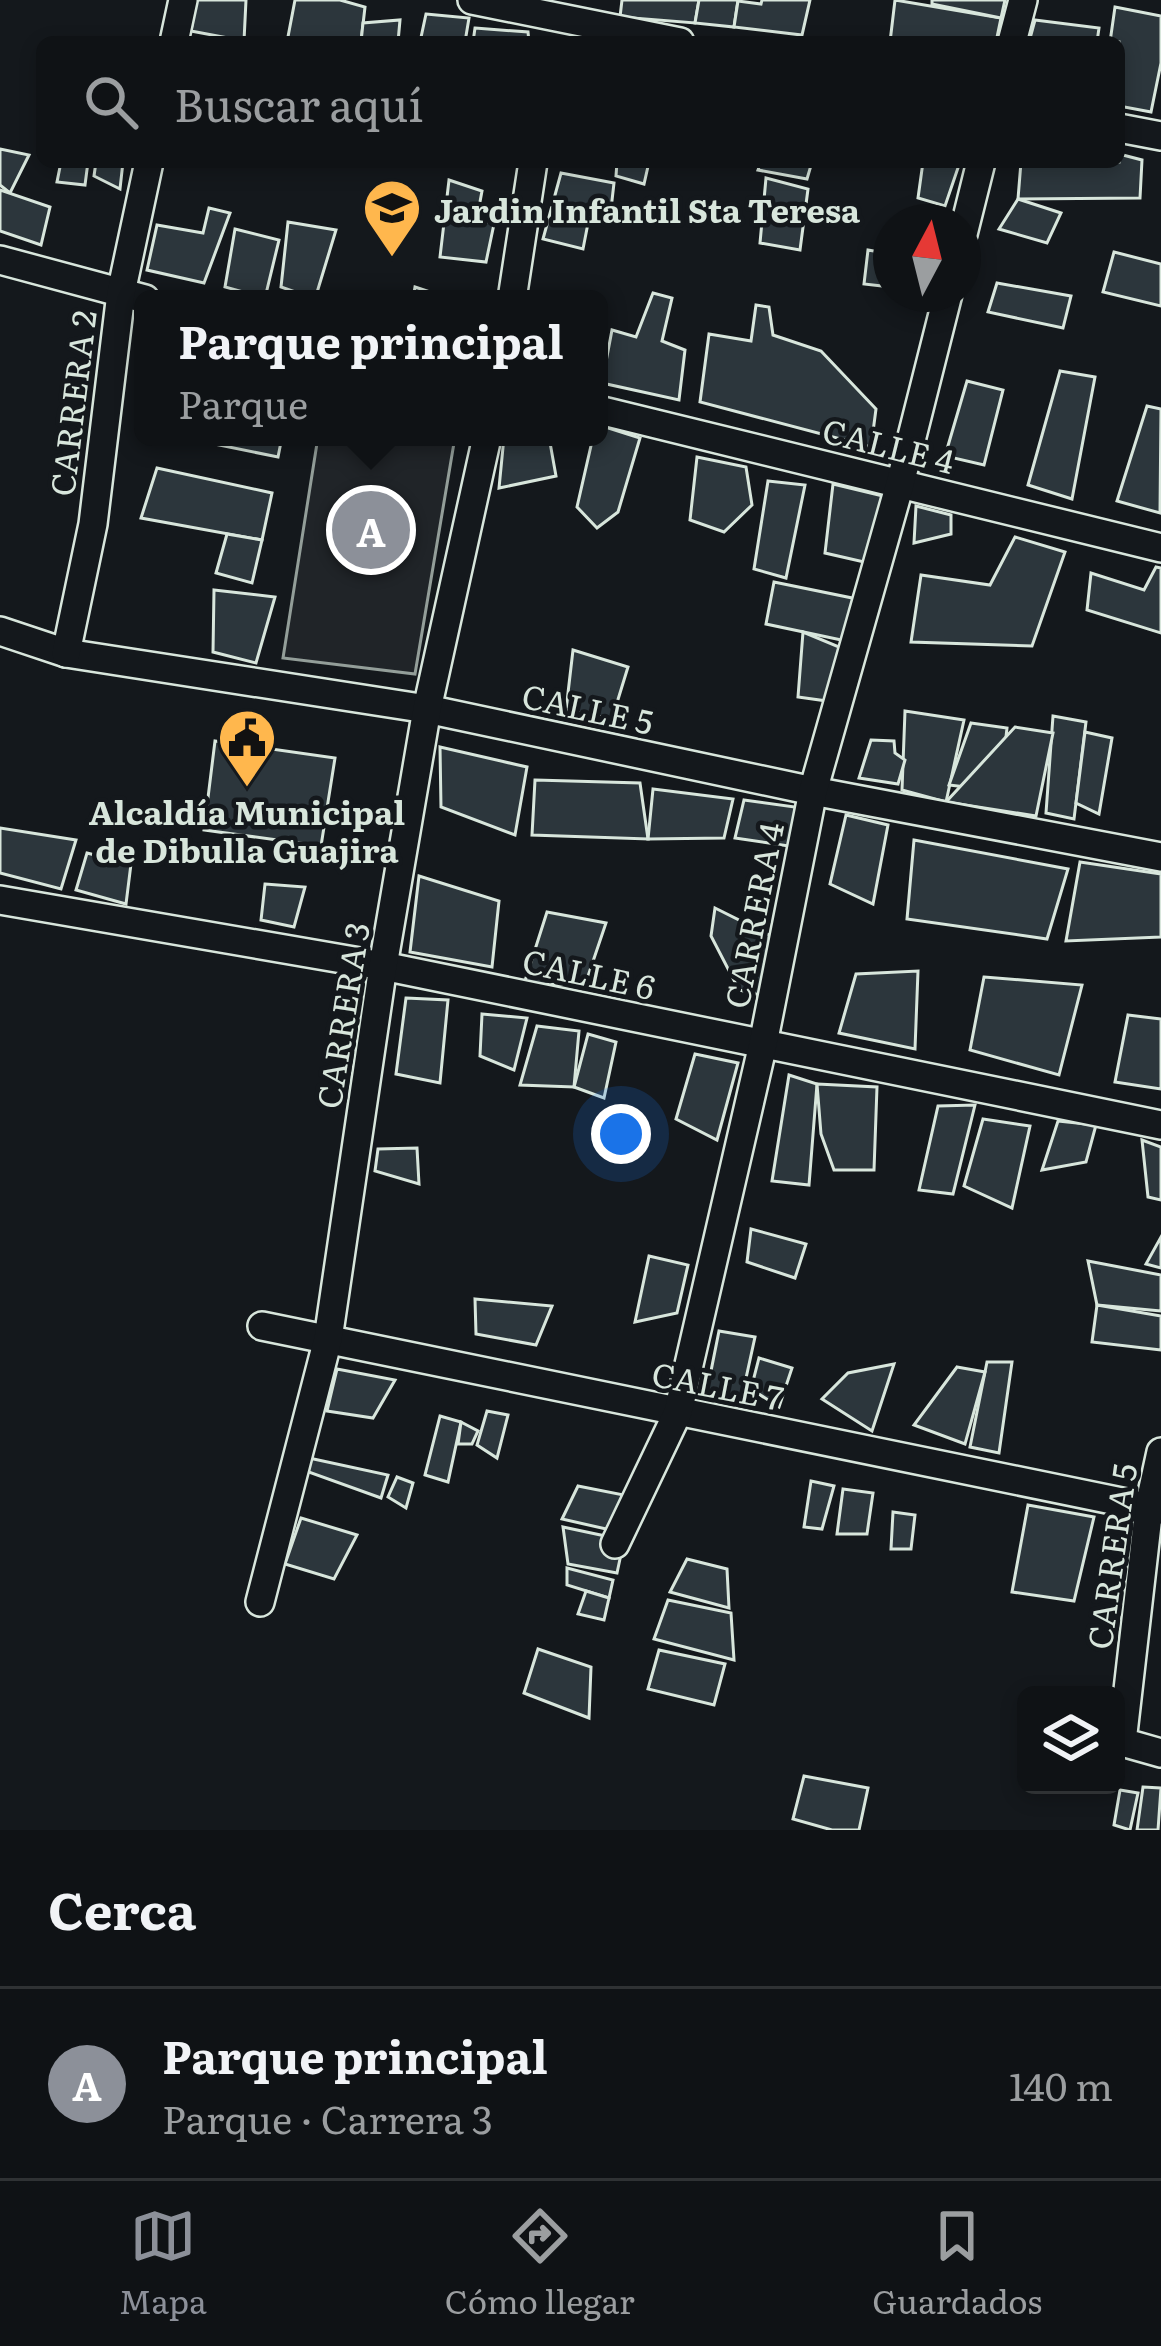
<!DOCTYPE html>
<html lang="es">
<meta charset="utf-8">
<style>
body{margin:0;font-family:Literata,serif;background:#1d2022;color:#f1f3f6}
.controls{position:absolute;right:36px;bottom:36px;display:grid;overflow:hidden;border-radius:18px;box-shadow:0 6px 18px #0003}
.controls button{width:108px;height:108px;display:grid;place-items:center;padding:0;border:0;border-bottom:3px solid #2f3234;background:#0f1215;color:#f1f3f6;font:60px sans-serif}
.compass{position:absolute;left:873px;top:204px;width:108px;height:108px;border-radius:50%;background:#0f1215;box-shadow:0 6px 18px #0003;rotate:7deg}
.you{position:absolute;left:621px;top:1134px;width:42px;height:42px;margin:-30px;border:9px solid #fff;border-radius:50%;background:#1a73e8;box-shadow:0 0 0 18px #1a73e833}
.badge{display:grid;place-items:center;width:78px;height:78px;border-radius:50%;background:#8c9099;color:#fff;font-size:39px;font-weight:700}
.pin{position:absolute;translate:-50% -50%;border:6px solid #fff;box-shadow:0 3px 12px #0006}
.popup{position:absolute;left:134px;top:290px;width:474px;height:156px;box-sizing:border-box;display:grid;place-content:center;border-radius:18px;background:#0f1215;filter:drop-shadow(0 3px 9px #0005);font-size:39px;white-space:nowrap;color:#9b9ea0}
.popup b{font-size:45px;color:#f1f3f6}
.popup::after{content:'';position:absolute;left:50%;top:100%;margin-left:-24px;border:24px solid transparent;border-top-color:#0f1215}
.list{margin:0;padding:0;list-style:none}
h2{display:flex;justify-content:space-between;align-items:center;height:156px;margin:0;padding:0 48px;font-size:51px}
h2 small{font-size:39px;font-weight:400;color:#9b9ea0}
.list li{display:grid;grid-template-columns:78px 1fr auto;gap:36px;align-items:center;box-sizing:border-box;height:192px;padding:0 48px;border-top:3px solid #2f3234}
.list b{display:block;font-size:45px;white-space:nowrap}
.list p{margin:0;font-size:39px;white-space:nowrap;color:#9b9ea0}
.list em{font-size:39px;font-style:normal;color:#9b9ea0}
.icon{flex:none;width:66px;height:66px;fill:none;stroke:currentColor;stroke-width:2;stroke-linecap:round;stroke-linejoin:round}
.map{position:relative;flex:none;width:1161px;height:1830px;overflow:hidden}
.search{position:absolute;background:#0f1215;box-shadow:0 6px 18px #0003;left:36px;right:36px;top:36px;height:132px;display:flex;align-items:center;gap:30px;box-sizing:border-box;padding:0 42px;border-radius:18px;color:#9b9ea0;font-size:45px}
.sheet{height:348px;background:#0f1215}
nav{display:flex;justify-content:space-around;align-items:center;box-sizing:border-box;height:168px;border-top:3px solid #2f3234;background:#0f1215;font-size:33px;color:#9b9ea0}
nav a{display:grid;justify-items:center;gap:6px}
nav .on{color:#8c9099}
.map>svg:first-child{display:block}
.green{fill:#202428;stroke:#939e99;stroke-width:3}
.building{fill:#2c363c;stroke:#d8e6dc;stroke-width:3}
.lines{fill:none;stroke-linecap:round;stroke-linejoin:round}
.street-casing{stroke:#d8e6dc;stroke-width:32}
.street{stroke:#14181c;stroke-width:27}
.labels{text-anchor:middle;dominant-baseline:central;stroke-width:9;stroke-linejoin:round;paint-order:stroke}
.poi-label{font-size:33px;font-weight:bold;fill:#d8e6dc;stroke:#14181c;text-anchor:start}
.street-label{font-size:33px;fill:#d8e6dc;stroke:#14181c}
</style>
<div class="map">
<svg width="1161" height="1830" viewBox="0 0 1161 1830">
<rect width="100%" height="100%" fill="#14181c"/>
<polygon class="green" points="318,437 455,437 415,674 283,658"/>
<g class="building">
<polygon points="196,0 246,0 244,41 191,31"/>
<polygon points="295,0 340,0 365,7 361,42 287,42"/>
<polygon points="622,0 699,0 695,23 620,17"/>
<polygon points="699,0 738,0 734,27 695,23"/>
<polygon points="762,0 810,0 802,35 734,27 738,1 761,4"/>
<polygon points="895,0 1001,18 996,42 890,42"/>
<polygon points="932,0 1005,0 1001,18 932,4"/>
<polygon points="1115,7 1161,16 1161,63 1151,112 1119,106 1119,42 1110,42"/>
<polygon points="426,14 469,18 465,42 420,42"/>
<polygon points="400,20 398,42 361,42 363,23"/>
<polygon points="1035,20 1099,28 1097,42 1029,42"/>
<polygon points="475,28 528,32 529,42 473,42"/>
<polygon points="0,149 29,155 10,193 0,185"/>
<polygon points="1119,154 1142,160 1140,198 1018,199 1021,162 1119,162"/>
<polygon points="61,162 88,162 85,185 57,182"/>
<polygon points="96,162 123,162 120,189 94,176"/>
<polygon points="617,162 649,162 644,184 616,176"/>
<polygon points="761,162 812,162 807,179 758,170"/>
<polygon points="923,162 960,162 945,206 918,198"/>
<polygon points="561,173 614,183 610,218 590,213 583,249 543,239"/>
<polygon points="766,178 808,189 800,250 760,243"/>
<polygon points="449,180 482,191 477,218 494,224 486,262 440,257"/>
<polygon points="0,190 50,207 41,245 0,231"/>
<polygon points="1018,199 1061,213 1047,243 999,229"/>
<polygon points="209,208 230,213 204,283 147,270 157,225 203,233"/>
<polygon points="288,222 336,230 315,299 281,287"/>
<polygon points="235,229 279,240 265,298 225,287"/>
<polygon points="868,250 891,254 891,287 864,284"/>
<polygon points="1114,252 1161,264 1161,306 1103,292"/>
<polygon points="997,283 1071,296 1063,328 988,312"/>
<polygon points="415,287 451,299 413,299"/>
<polygon points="653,293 672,298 662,341 685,350 679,400 602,383 612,330 636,337"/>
<polygon points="756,305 769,307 773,335 821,351 876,409 871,447 700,402 709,334 751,341"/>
<polygon points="1060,371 1095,377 1072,499 1028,485"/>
<polygon points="967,381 1003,390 984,465 945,456"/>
<polygon points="1147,406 1161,409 1160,513 1117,501"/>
<polygon points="599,425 640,438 618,512 597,528 577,507 593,437 599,437"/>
<polygon points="180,437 282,437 278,457"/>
<polygon points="504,437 549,437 556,476 499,488"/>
<polygon points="697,457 746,467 752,505 724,532 690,520"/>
<polygon points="157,468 272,493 262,540 141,518"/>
<polygon points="768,481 805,485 786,578 754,569"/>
<polygon points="833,484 883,496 864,562 825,553"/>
<polygon points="916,506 951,515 951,534 914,543"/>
<polygon points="227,534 262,540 252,583 216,573"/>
<polygon points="1015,537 1065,552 1032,646 911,642 921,575 990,585"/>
<polygon points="1156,567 1161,568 1161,633 1087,610 1091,573 1144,590"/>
<polygon points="774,582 857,599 846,641 766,624"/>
<polygon points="214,590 275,597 256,663 213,652"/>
<polygon points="803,632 844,649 827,701 798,697"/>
<polygon points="573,650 628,667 612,719 566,710"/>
<polygon points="905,711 964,720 946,802 902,790"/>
<polygon points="1053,716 1086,722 1074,819 1046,813"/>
<polygon points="971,723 1007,728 1000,791 949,785"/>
<polygon points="1015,727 1053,733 1036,816 946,802"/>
<polygon points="1085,732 1112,738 1099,814 1076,803"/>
<polygon points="871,740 894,741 895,753 905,760 898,784 859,778"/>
<polygon points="215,741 335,758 321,846 204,830"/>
<polygon points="440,747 527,767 515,835 441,807"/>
<polygon points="535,780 640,783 648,839 532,835"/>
<polygon points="653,789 733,799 724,838 648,839"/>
<polygon points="744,800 795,807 802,848 735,838"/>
<polygon points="846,815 888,825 873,904 830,884"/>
<polygon points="0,828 76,840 61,889 0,873"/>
<polygon points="914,840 1068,869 1047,939 907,919"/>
<polygon points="87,853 131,864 126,904 76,890"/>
<polygon points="1080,862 1161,874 1161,937 1066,941"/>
<polygon points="419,876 499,901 492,967 410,952"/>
<polygon points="265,884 305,887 294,927 261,920"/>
<polygon points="715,908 769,935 772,998 739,990 711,936"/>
<polygon points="547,912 606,923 585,985 524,984"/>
<polygon points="918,971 915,1049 839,1033 856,974"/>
<polygon points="984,977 1082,985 1059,1075 970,1050"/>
<polygon points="406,998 448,1000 440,1083 396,1074"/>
<polygon points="482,1014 527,1018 514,1070 480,1056"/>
<polygon points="1128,1015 1161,1019 1161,1089 1115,1082"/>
<polygon points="537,1026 579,1031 574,1087 520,1085"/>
<polygon points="588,1034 616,1042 604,1098 574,1087"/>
<polygon points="695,1054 738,1063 717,1140 676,1119"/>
<polygon points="789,1075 817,1084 809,1185 772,1181"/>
<polygon points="817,1084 877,1087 874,1170 834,1170 821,1134"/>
<polygon points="975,1105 953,1194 919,1190 938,1106"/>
<polygon points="983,1119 1030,1126 1012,1208 964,1186"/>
<polygon points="1058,1121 1096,1125 1086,1162 1042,1170"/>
<polygon points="1142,1140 1161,1147 1161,1200 1148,1197"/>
<polygon points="417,1148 419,1184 375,1171 378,1149"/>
<polygon points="751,1229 806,1244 795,1278 747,1262"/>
<polygon points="1161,1237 1161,1268 1146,1264"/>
<polygon points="649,1256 688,1265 677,1313 635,1322"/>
<polygon points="1088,1261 1161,1275 1161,1311 1097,1305"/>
<polygon points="475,1299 552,1306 536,1345 476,1334"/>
<polygon points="1097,1305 1161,1316 1161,1350 1092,1342"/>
<polygon points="719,1331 755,1337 741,1401 707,1391"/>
<polygon points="759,1358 792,1368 779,1407 751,1389"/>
<polygon points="987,1362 1012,1362 999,1453 970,1447"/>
<polygon points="894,1364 872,1431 822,1399 848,1373"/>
<polygon points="957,1367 985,1372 965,1444 914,1425"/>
<polygon points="337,1369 395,1380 373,1418 327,1411"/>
<polygon points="487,1411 508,1415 497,1458 477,1445"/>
<polygon points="440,1416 461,1422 448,1482 425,1475"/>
<polygon points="461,1422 478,1431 472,1444 458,1444"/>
<polygon points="309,1458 388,1475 381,1498 303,1470"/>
<polygon points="397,1477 413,1483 406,1508 388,1497"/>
<polygon points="811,1481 834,1486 822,1529 804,1527"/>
<polygon points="578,1486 629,1496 615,1531 562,1519"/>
<polygon points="843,1489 873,1493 867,1534 837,1534"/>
<polygon points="1028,1505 1094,1517 1074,1601 1012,1592"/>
<polygon points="893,1512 915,1515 911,1549 891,1549"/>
<polygon points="301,1518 357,1535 334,1579 285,1564"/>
<polygon points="563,1527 624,1540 617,1573 568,1564"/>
<polygon points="687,1559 727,1569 729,1608 670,1592"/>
<polygon points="567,1568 613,1580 609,1598 567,1585"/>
<polygon points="586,1591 609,1598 604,1620 578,1614"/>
<polygon points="668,1600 731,1613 734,1660 654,1639"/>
<polygon points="538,1649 591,1667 589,1718 524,1693"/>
<polygon points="659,1650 725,1664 714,1705 648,1689"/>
<polygon points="804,1776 868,1788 859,1830 832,1830 793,1819"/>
<polygon points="1143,1787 1161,1788 1158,1830 1137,1830"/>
<polygon points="1120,1790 1138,1793 1130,1830 1114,1825"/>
</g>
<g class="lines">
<defs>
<g id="street">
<polyline points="472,0 680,42"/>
<polyline points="174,42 183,0"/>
<polyline points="1012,42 1023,0"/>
<polyline points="1119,128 1161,136"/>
<polyline points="963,234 981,162"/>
<polyline points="0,260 145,299"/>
<polyline points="512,299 533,162"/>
<polyline points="599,410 1161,548"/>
<polyline points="0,631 66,653 427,709 813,791 1161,857"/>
<polyline points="66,653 93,524 121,293 149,162"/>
<polyline points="0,900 383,966 1161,1125"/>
<polyline points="262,1326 1161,1510"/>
<polyline points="1161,1452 1149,1507 1122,1742 1161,1753"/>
<polyline points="615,1544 678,1412 763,1044 813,791 900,484 948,294"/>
<polyline points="260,1602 328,1339 383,966 427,709 487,437"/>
</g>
</defs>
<use href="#street" class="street-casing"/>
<use href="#street" class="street"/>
</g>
<defs>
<symbol id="school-pin" viewBox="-11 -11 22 30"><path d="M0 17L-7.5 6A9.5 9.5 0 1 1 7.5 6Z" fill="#ffb74d" stroke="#14181c"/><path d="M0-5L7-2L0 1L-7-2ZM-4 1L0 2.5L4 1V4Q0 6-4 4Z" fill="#111"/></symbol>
<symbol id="civic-pin" viewBox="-11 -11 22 30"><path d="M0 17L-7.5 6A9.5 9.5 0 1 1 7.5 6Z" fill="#ffb74d" stroke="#14181c"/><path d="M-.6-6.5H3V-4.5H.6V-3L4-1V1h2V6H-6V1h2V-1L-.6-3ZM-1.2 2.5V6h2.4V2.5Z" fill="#111"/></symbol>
</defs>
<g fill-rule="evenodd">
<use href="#school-pin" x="359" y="175" width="66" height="90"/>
<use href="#civic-pin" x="214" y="705" width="66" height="90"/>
</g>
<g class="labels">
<g class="poi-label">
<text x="434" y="208">Jardin Infantil Sta Teresa</text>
<text x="247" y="810" text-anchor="middle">Alcaldía Municipal<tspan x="247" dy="38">de Dibulla Guajira</tspan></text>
</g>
<g class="street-label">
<text transform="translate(71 403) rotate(-83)">CARRERA 2</text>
<text transform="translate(889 444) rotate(14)">CALLE 4</text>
<text transform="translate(588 707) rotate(12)">CALLE 5</text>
<text transform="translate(752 915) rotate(-79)">CARRERA 4</text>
<text transform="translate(589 972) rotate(12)">CALLE 6</text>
<text transform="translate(341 1015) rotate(-81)">CARRERA 3</text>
<text transform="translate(718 1384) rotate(11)">CALLE 7</text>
<text transform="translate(1110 1556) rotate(-82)">CARRERA 5</text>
</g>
</g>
</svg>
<div class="controls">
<button><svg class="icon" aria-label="layers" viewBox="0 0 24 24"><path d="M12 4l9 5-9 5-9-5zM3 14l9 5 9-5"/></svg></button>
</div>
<svg class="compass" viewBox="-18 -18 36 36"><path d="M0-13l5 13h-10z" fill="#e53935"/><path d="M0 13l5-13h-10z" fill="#9b9ea0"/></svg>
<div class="you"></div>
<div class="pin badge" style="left:371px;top:530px">A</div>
<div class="popup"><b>Parque principal</b>Parque</div>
<div class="search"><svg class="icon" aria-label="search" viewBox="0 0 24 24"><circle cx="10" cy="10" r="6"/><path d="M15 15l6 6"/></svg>Buscar aquí</div>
</div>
<section class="sheet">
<h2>Cerca<small></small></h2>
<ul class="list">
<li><span class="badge">A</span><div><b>Parque principal</b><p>Parque · Carrera 3</p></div><em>140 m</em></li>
</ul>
</section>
<nav>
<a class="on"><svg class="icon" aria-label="map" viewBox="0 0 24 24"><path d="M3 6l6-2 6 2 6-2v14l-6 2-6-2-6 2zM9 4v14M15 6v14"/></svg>Mapa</a>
<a><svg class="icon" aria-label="directions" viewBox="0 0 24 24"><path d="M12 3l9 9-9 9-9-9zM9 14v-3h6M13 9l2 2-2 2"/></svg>Cómo llegar</a>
<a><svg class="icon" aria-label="saved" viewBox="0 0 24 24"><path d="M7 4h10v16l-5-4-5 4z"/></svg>Guardados</a>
</nav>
